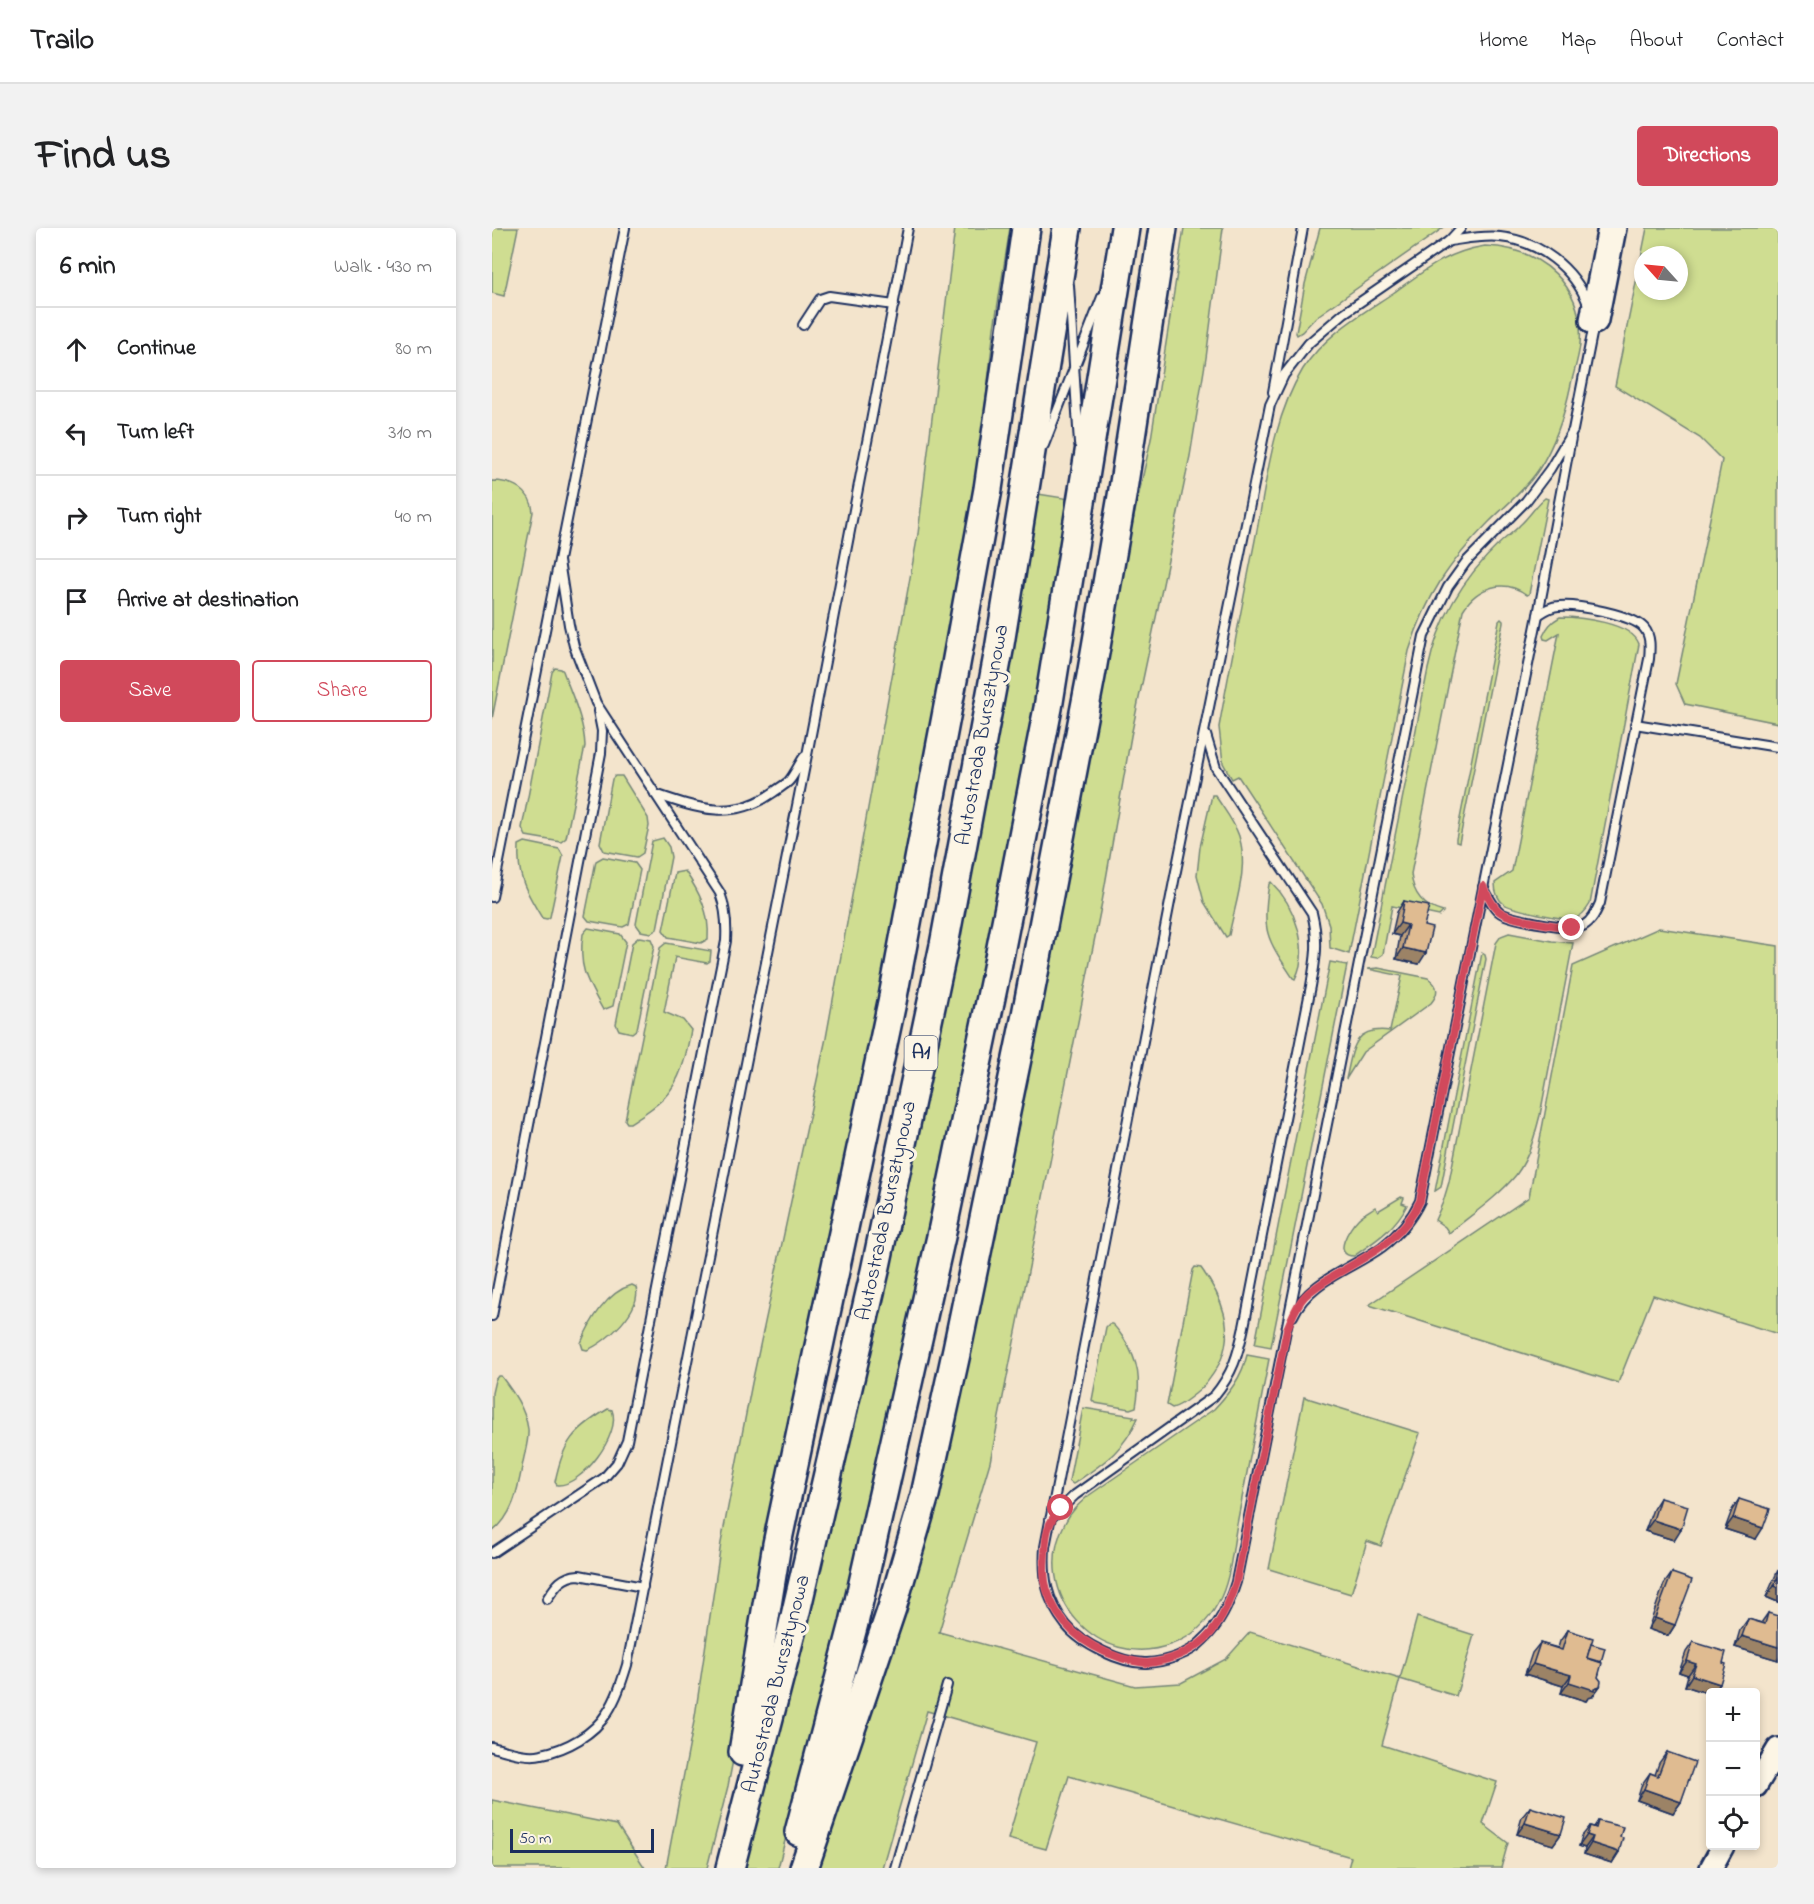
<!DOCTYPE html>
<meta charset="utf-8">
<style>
body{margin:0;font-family:"Indie Flower",sans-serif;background:#f2f2f2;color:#202124}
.controls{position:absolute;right:18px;bottom:18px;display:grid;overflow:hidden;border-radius:6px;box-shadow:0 3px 9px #0003}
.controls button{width:54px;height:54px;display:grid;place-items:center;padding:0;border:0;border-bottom:2px solid #e0e0e0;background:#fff;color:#202124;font:30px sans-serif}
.compass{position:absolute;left:1142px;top:18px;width:54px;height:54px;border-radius:50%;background:#fff;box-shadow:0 3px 9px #0003;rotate:297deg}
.scale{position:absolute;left:18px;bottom:15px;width:144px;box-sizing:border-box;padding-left:6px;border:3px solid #1b2f5e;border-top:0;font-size:16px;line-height:21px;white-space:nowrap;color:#1b2f5e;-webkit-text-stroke:4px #fcf5e5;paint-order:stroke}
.stop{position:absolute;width:18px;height:18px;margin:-14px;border:4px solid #d1495b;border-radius:50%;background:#fff}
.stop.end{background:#d1495b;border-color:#fff;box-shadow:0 2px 6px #0008}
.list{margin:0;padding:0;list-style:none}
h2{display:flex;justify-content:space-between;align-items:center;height:78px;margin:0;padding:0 24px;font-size:26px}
h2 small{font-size:20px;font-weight:400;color:#757577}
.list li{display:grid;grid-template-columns:39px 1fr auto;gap:18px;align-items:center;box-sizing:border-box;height:84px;padding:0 24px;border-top:2px solid #e0e0e0}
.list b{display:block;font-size:22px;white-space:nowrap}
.list em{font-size:20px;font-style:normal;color:#757577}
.actions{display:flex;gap:12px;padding:18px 24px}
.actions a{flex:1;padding:14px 0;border:2px solid #d1495b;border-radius:6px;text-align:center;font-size:21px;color:#d1495b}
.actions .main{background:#d1495b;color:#fff}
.icon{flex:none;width:33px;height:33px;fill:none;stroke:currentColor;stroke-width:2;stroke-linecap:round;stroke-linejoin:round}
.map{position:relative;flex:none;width:1286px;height:1640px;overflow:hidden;border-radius:6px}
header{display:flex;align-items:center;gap:36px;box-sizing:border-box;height:84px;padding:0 30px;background:#fff;border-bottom:2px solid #e0e0e0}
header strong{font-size:28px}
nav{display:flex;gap:33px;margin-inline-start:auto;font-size:21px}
.intro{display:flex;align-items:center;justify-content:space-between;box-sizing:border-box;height:144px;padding:0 36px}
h1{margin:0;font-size:42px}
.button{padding:15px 27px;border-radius:6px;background:#d1495b;color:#fff;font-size:21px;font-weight:700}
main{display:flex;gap:36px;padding:0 36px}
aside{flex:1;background:#fff;border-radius:6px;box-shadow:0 3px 9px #0003}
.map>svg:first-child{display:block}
.green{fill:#cfdd91;stroke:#758678;stroke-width:1.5;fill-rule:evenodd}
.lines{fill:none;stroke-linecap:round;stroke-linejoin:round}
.lane-casing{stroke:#1b2f5e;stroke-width:12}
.secondary-casing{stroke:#1b2f5e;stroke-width:26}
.highway-casing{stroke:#1b2f5e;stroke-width:32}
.lane{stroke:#fcf5e5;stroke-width:8}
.secondary{stroke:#fcf5e5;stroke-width:21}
.highway{stroke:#fcf5e5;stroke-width:27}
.wall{fill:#c0a17d;stroke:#1b2f5e;stroke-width:1.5}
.shaded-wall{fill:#9c8366;stroke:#1b2f5e;stroke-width:1.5}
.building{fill:#dfbb91;stroke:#1b2f5e;stroke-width:1.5}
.route{stroke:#d1495b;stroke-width:8}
.labels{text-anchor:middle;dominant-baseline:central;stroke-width:6;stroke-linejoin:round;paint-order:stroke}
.shield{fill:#fcf5e5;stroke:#5e6a86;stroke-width:1.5}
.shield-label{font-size:20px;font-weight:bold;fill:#1b2f5e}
.street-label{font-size:21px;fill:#1b2f5e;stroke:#fcf5e5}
</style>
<header>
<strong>Trailo</strong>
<nav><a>Home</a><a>Map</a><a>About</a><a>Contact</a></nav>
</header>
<div class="intro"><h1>Find us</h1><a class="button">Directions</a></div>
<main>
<aside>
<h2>6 min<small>Walk · 430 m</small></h2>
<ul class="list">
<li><svg class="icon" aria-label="ahead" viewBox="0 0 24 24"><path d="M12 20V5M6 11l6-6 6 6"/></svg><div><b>Continue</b></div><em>80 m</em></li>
<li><svg class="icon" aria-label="left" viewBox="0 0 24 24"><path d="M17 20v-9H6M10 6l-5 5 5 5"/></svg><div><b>Turn left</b></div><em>310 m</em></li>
<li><svg class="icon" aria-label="right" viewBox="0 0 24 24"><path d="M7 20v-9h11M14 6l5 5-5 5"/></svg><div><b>Turn right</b></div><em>40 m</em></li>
<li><svg class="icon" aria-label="arrive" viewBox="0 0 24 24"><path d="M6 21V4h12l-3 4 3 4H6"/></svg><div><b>Arrive at destination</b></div></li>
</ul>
<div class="actions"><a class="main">Save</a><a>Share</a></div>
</aside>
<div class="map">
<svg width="1286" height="1640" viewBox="0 0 1286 1640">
<rect width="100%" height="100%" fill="#f3e4cc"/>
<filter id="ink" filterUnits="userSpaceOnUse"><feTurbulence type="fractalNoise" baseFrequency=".0167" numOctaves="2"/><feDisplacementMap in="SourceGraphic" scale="12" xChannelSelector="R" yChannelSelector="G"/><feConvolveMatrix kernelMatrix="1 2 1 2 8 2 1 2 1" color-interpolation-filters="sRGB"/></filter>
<g filter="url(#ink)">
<g class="green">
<polygon points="0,0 26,0 12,68 0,65"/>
<polygon points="463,0 518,0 502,100 483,269 470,348 236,1558 215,1640 174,1640 203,1488 229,1315 260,1155 334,810 426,306"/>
<polygon points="692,0 731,0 714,130 698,228 639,508 610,674 498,1234 447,1404 643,1458 689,1455 734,1431 758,1404 908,1451 925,1389 982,1407 964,1468 908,1451 890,1517 1005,1554 991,1596 1016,1615 1009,1640 856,1640 859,1629 577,1548 554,1621 516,1611 544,1514 435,1483 390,1640 324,1640 383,1461 659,211"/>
<polygon points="828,0 951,0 824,89 810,104 805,107 804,105 813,56"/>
<path d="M1155 0H1286V495L1193 476 1184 456 1230 232 1208 210 1123 158ZM1151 27H1187V63H1151Z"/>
<path d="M993 18C1049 20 1093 57 1088 116 1087 129 1082 143 1079 156 1073 185 1063 216 1047 241 1034 261 1014 277 997 294 957 335 934 368 917 423L857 726 838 720 837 697 830 676 746 548 740 551 731 535 727 499C739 433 752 368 765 302 775 248 782 188 811 141 833 107 868 87 901 65 932 43 954 24 993 18Z"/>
<path d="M0 253C21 253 39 262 41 284L0 491Z"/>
<path d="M546 266 578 271C531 548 477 825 417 1100 378 1281 332 1460 286 1640H252L514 454Z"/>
<path d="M1053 270 1056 271 1037 366 1035 367C1012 350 985 359 971 382L919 646C921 666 932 679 951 684L947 688 900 678 891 726 885 730 879 729 936 441C946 392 971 350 1008 315 1014 309 1022 304 1028 297 1037 289 1044 277 1053 270Z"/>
<path d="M1068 389C1089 389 1140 395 1147 416L1098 676C1094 683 1089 689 1081 691 1072 692 1019 681 1012 676 1005 671 1003 663 1003 655L1020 643 1067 405 1056 412 1052 411 1051 408C1055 399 1059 394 1068 389Z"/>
<polygon points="1009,391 1011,393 1011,395 967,615 964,614 964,611 1007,393"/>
<path d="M63 440 69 441 71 443C80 468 92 492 93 518L74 610 69 614 34 608 30 600 60 444Z"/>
<polygon points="123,548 130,548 156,590 157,598 151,625 145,629 112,623 108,615 120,551"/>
<path d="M720 567H723C731 580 742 593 747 608 757 640 743 676 737 707L734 709 712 674 705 647 708 619Z"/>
<polygon points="171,610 177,619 179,629 165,701 159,705 149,703 144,696 160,613"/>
<path d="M33 614 67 621 71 628 58 689 55 691 50 690C34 663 25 650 27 617Z"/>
<polygon points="111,629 143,635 148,642 137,696 131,699 97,693 93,688 104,633"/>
<path d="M193 643C207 664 218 684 216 711L209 715 176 709 171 702 183 645Z"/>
<path d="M779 654C802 676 819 721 803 751L801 750C775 711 769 704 777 656Z"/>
<path d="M96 700 128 706 134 714 121 778 111 782C95 753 86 740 91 706Z"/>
<polygon points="1167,700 1286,718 1286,1106 1161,1067 1126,1155 877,1077 1037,969 1081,738"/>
<path d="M1017 705 1060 713 1081 715 1048 887C1043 907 1037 930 1024 947 1006 969 979 987 957 1005L953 999 943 992 951 974 957 954 1004 715 1009 708Z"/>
<polygon points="147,709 159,711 162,718 145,801 140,805 127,802 124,796 140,715"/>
<path d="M174 715 219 723 218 733 215 735 183 729 172 784 191 792 199 802C194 827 190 851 172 870 162 880 149 888 138 895H135L133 892 168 720Z"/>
<polygon points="990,725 993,727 994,731 949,959 943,963"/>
<polygon points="838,734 855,737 779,1119 763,1116"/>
<path d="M886 740 936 750C947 758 947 765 939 775L871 824 854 851C861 821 861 798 898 803L910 748 876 741Z"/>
<path d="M909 969 912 970 910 975 915 977C903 1001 883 1013 862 1028 839 1028 858 999 866 991 871 986 877 983 883 979L886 983Z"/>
<path d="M703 1039 709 1040C730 1069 744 1101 727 1136 721 1147 714 1158 703 1166 696 1171 689 1178 680 1180L675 1177 701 1042Z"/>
<path d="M140 1057 144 1059C150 1082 115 1114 95 1122L91 1121 89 1115C98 1093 115 1064 140 1057Z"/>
<path d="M617 1096H620C625 1100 628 1105 632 1111 647 1134 649 1152 644 1179L638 1181 603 1175 600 1172 614 1099Z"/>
<path d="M755 1127 777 1131C766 1186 756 1241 745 1296 740 1321 739 1352 726 1375 716 1394 700 1409 680 1416 606 1445 536 1365 573 1295 578 1284 587 1276 596 1268L722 1181C737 1165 750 1149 755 1127Z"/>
<path d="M6 1148H9C21 1164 33 1180 36 1201 37 1212 33 1223 31 1234 26 1260 22 1287 0 1304V1165L3 1152Z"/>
<polygon points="812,1169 928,1205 889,1318 875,1313 859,1366 777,1341"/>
<path d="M591 1180 642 1188 641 1190H646C630 1225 611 1235 581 1256L577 1253Z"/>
<path d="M116 1181 120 1182C130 1206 89 1259 65 1257L63 1254C71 1214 81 1202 116 1181Z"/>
<polygon points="0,1572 125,1597 153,1640 0,1640"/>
</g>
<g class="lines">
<defs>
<g id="lane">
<path d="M969 0 957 13 852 85 817 115 792 147 778 177 683 648 553 1319C551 1349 554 1372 574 1397 589 1416 630 1436 655 1435 673 1434 698 1426 710 1413 728 1397 737 1376 744 1354L932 408 956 359 974 334 1034 273 1058 241 1081 202 1102 96"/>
<path d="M957 13C973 11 991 7 1008 9 1047 13 1082 40 1096 76"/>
<polyline points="577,57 587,216"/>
<polyline points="311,97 328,71 337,68 402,77"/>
<polyline points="781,164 811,0"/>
<polyline points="552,217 610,69"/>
<polyline points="1143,496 1286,519"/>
<path d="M163 566C206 581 242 593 282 564 287 560 293 557 297 553 303 546 307 536 312 529"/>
<path d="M991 659C996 668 1001 680 1009 685 1019 691 1082 703 1091 698 1100 693 1104 684 1108 675L1157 431C1158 420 1159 408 1152 400 1141 387 1084 376 1067 378 1059 378 1052 383 1046 387"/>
<polyline points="0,669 133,0"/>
<polyline points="0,1088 109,525 110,503 106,483"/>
<path d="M801 1088C817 1052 860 1041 890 1019 907 1006 919 992 928 973L1046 387 1079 210"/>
<path d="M558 1291 583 1267 722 1168C741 1145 746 1127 752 1099L819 758C824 730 827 713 820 685L724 540 714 507"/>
<path d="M0 1325 112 1250 125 1235 135 1213 234 713C235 695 234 681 228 665L104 475 82 418 77 397 67 333"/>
<path d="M55 1371C64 1357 70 1348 87 1347L151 1359"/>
<path d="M0 1519C15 1523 35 1530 50 1526 75 1521 102 1506 115 1485 125 1470 130 1453 135 1437L316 522 416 0"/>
<polyline points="403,1640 455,1457"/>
</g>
<g id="secondary">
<polyline points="1264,1558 1286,1521"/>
<polyline points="1219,1640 1231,1618"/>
</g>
<g id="highway">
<polyline points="1102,92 1120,0"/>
<polyline points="251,1524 285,1316 400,774 464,436 496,261 534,0"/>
<polyline points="307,1604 362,1395 450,1004 502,755 556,480 633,0"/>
<polyline points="238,1640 300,1401 383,1043 452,717 507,422 575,0"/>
<polyline points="312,1640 400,1380 433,1267 465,1121 533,792 599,448 630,268 671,0"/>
</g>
</defs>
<use href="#lane" class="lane-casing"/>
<use href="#secondary" class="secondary-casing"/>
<use href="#highway" class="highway-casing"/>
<use href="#lane" class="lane"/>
<use href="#secondary" class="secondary"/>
<use href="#highway" class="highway"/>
</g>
<g class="wall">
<polygon points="912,673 932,698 927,736 904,731 908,708 900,706 905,684"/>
<polygon points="1168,1270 1182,1312 1153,1303 1161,1281"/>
<polygon points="1247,1271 1264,1311 1233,1301 1240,1282"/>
<polygon points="1286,1342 1286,1374 1274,1369"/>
<polygon points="1180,1345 1183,1397 1176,1408 1156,1401 1172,1356"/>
<polygon points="1276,1385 1286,1432 1243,1419 1248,1402 1256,1391 1269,1395"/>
<polygon points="1076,1402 1099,1416 1109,1434 1106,1449 1108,1458 1100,1469 1096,1470 1094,1473 1069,1465 1071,1458 1033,1446 1040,1425 1048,1415 1066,1420 1068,1413"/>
<polygon points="1201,1414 1231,1435 1228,1456 1222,1464 1218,1464 1218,1466 1193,1458 1196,1447 1187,1444 1194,1424"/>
<polygon points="1175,1524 1189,1574 1181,1585 1145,1572 1150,1556 1158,1545 1163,1547 1167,1535"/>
<polygon points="1038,1579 1069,1606 1061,1617 1025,1606 1030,1589"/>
<polygon points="1106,1593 1128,1609 1127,1624 1120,1635 1092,1626 1093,1620 1087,1618 1090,1608 1098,1598 1102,1599"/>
</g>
<g class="shaded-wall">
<polygon points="908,695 916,697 908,708 900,706"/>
<polygon points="911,720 934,725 927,736 904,731"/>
<polygon points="1241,1290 1271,1300 1264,1311 1233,1301"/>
<polygon points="1161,1292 1189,1301 1182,1312 1153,1303"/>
<polygon points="1282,1358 1286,1359 1286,1374 1274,1369"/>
<polygon points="1163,1390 1183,1397 1176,1408 1156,1401"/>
<polygon points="1250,1408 1286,1419 1286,1432 1243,1419"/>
<polygon points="1195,1433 1204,1436 1196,1447 1187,1444"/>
<polygon points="1041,1436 1079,1447 1071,1458 1033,1446"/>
<polygon points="1200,1447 1228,1456 1222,1464 1218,1464 1218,1466 1193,1458"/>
<polygon points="1077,1454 1102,1460 1108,1458 1100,1469 1096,1470 1094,1473 1069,1465"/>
<polygon points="1152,1561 1189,1574 1181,1585 1145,1572"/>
<polygon points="1033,1595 1069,1606 1061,1617 1025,1606"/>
<polygon points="1095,1607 1101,1609 1093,1620 1087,1618"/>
<polygon points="1099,1615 1127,1624 1120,1635 1092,1626"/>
</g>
<g class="building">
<polygon points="912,673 937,678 932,698 940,700 934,725 911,720 916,697 908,695"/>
<polygon points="1168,1270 1196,1278 1189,1301 1161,1292"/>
<polygon points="1247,1271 1278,1281 1271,1300 1241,1290"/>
<polygon points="1180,1345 1200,1352 1183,1397 1163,1390"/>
<polygon points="1286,1348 1286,1359 1282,1358"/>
<polygon points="1276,1385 1286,1388 1286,1419 1250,1408 1256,1391 1273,1396"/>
<polygon points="1076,1402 1101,1410 1095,1430 1110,1435 1106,1449 1109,1453 1108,1458 1102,1460 1102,1462 1077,1454 1079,1447 1041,1436 1048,1415 1070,1422"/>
<polygon points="1201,1414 1234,1424 1231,1435 1234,1436 1228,1456 1200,1447 1204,1436 1195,1433"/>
<polygon points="1099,1416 1113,1420 1109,1434 1095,1430"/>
<polygon points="1175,1524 1203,1534 1189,1574 1152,1561 1158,1545 1166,1548"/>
<polygon points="1038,1579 1074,1590 1069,1606 1033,1595"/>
<polygon points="1106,1593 1131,1599 1128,1609 1131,1610 1127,1624 1099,1615 1101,1609 1095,1607 1098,1598 1104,1600"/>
</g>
</g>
<g class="lines" filter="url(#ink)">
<path class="route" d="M569 1280C555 1295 554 1305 553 1325 552 1338 551 1350 555 1362 566 1398 595 1419 629 1430 638 1432 647 1435 656 1435 674 1433 693 1426 707 1416 727 1402 737 1375 744 1354L795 1101C800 1090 804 1077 813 1068 821 1060 833 1053 843 1047 878 1026 910 1012 928 973L991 658C996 668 1001 680 1010 685 1022 692 1065 698 1080 700"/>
</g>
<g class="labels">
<rect class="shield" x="412.5" y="808" width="33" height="34" rx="4.5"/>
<g class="shield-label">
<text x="429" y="825">A1</text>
</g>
<g class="street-label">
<text transform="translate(491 507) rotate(-80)">Autostrada Bursztynowa</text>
<text transform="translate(395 983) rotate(-78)">Autostrada Bursztynowa</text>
<text transform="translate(285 1456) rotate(-76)">Autostrada Bursztynowa</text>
</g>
</g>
</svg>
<div class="controls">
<button>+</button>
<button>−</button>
<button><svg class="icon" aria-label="locate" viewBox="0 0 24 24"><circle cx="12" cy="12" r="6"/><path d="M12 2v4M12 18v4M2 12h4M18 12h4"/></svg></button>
</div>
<svg class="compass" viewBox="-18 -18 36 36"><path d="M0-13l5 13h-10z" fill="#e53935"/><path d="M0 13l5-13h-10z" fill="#757577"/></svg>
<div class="scale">50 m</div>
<div class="stop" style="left:569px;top:1280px"></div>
<div class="stop end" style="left:1080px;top:700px"></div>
</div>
</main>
